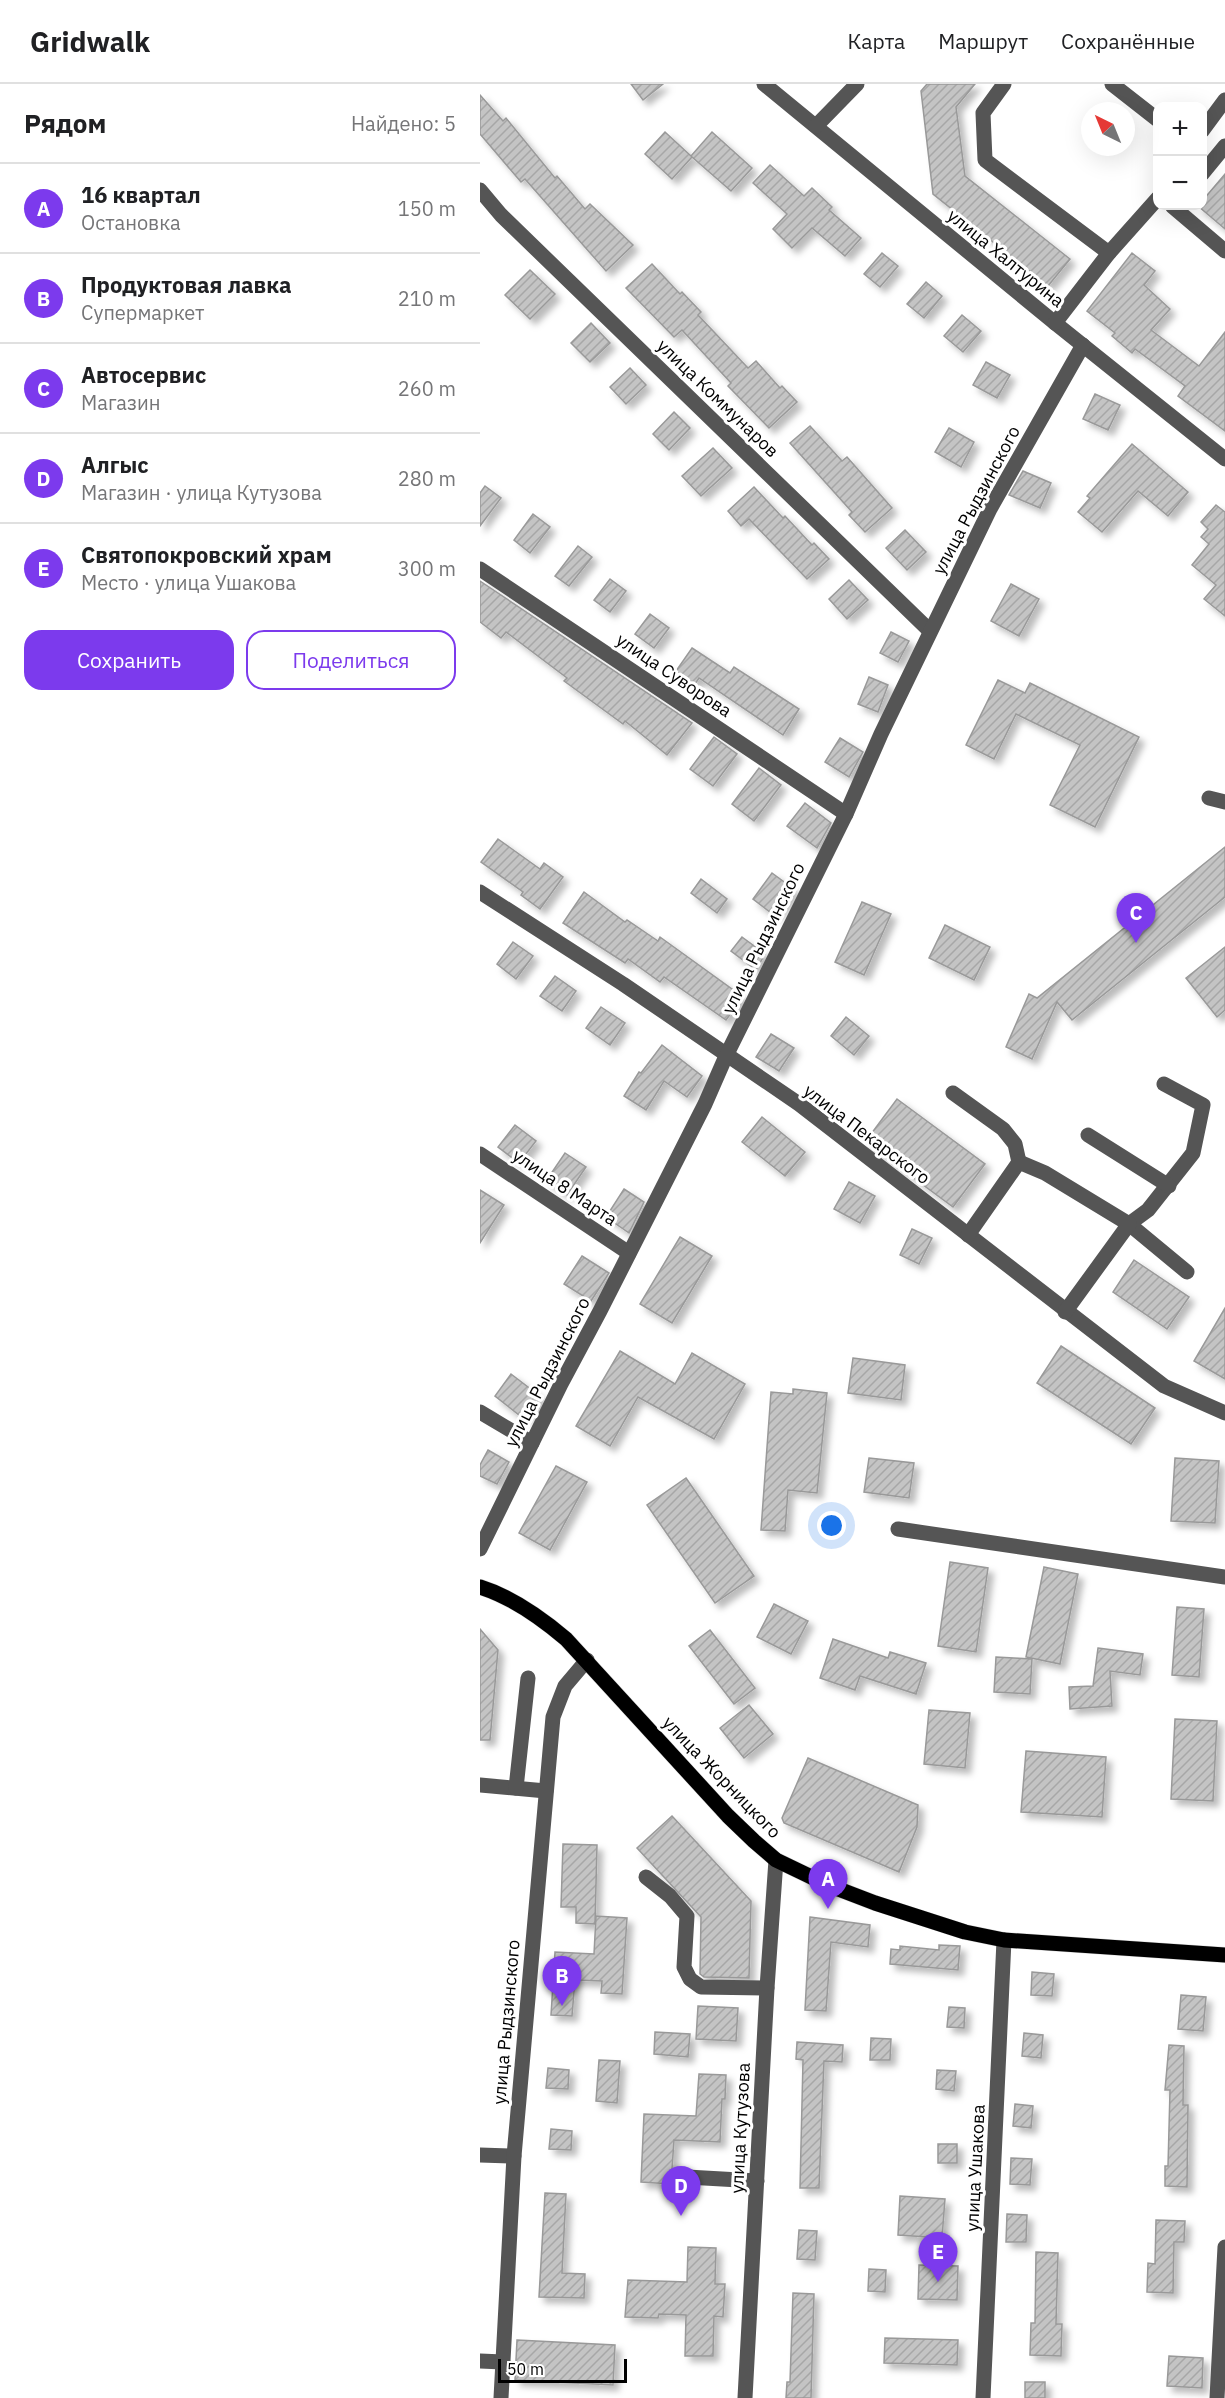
<!DOCTYPE html>
<html lang="ru">
<meta charset="utf-8">
<style>
body{margin:0;font-family:"IBM Plex Sans",sans-serif;background:#f6f6f6;color:#202124}
.controls{position:absolute;right:18px;top:18px;display:grid;overflow:hidden;border-radius:12px;box-shadow:0 6px 24px #0002}
.controls button{width:54px;height:54px;display:grid;place-items:center;padding:0;border:0;border-bottom:2px solid #e0e0e0;background:#fff;color:#202124;font:30px sans-serif}
.compass{position:absolute;left:601px;top:18px;width:54px;height:54px;border-radius:50%;background:#fff;box-shadow:0 6px 24px #0002;rotate:317deg}
.scale{position:absolute;left:18px;bottom:15px;width:129px;box-sizing:border-box;padding-left:6px;border:3px solid #000;border-top:0;font-size:16px;line-height:21px;white-space:nowrap;color:#000;-webkit-text-stroke:4px #fff;paint-order:stroke}
.you{position:absolute;left:352px;top:1442px;width:21px;height:21px;margin:-15px;border:4px solid #fff;border-radius:50%;background:#1a73e8;box-shadow:0 0 0 9px #1a73e833}
.badge{display:grid;place-items:center;width:39px;height:39px;border-radius:50%;background:#7c3aed;color:#fff;font-size:20px;font-weight:700}
.pin{position:absolute;translate:-50% -50px;filter:drop-shadow(0 2px 3px #0008)}
.pin::after{content:'';position:absolute;top:32px;width:21px;height:18px;background:inherit;clip-path:polygon(0 0,100% 0,50% 100%)}
.list{margin:0;padding:0;list-style:none}
h2{display:flex;justify-content:space-between;align-items:center;height:78px;margin:0;padding:0 24px;font-size:26px}
h2 small{font-size:20px;font-weight:400;color:#757577}
.list li{display:grid;grid-template-columns:39px 1fr auto;gap:18px;align-items:center;box-sizing:border-box;height:90px;padding:0 24px;border-top:2px solid #e0e0e0}
.list b{display:block;font-size:22px;white-space:nowrap}
.list p{margin:0;font-size:20px;white-space:nowrap;color:#757577}
.list em{font-size:20px;font-style:normal;color:#757577}
.actions{display:flex;gap:12px;padding:18px 24px}
.actions a{flex:1;padding:14px 0;border:2px solid #7c3aed;border-radius:18px;text-align:center;font-size:21px;color:#7c3aed}
.actions .main{background:#7c3aed;color:#fff}
.map{position:relative;flex:none;width:745px;height:2314px;overflow:hidden}
header{display:flex;align-items:center;gap:36px;box-sizing:border-box;height:84px;padding:0 30px;background:#fff;border-bottom:2px solid #e0e0e0}
header strong{font-size:28px}
nav{display:flex;gap:33px;margin-inline-start:auto;font-size:21px}
main{display:flex}
aside{flex:1;background:#fff}
.map>svg:first-child{display:block}
.building{fill:url(#building-hatch);stroke:#999;stroke-width:1.5;filter:url(#shadow)}
.lines{fill:none;stroke-linecap:round;stroke-linejoin:round}
.major-casing{stroke:#dbdbdb;stroke-width:16}
.minor{stroke:#555;stroke-width:15}
.major{stroke:#000;stroke-width:15}
.labels{text-anchor:middle;dominant-baseline:central;stroke-width:6;stroke-linejoin:round;paint-order:stroke}
.street-label{font-size:18px;fill:#000;stroke:#fff}
</style>
<header>
<strong>Gridwalk</strong>
<nav><a>Карта</a><a>Маршрут</a><a>Сохранённые</a></nav>
</header>
<main>
<aside>
<h2>Рядом<small>Найдено: 5</small></h2>
<ul class="list">
<li><span class="badge">A</span><div><b>16 квартал</b><p>Остановка</p></div><em>150 m</em></li>
<li><span class="badge">B</span><div><b>Продуктовая лавка</b><p>Супермаркет</p></div><em>210 m</em></li>
<li><span class="badge">C</span><div><b>Автосервис</b><p>Магазин</p></div><em>260 m</em></li>
<li><span class="badge">D</span><div><b>Алгыс</b><p>Магазин · улица Кутузова</p></div><em>280 m</em></li>
<li><span class="badge">E</span><div><b>Святопокровский храм</b><p>Место · улица Ушакова</p></div><em>300 m</em></li>
</ul>
<div class="actions"><a class="main">Сохранить</a><a>Поделиться</a></div>
</aside>
<div class="map">
<svg width="745" height="2314" viewBox="0 0 745 2314">
<defs>
<pattern id="building-hatch" width="6" height="6" patternUnits="userSpaceOnUse" patternTransform="scale(1.5)"><rect width="6" height="6" fill="#c4c4c4"/><path d="M-1 1l2-2M0 6l6-6M5 7l2-2" fill="none" stroke="#a7a7a7"/></pattern>
<filter id="shadow"><feDropShadow dx="5.5" dy="5.5" stdDeviation="3" flood-color="#0004"/></filter>
</defs>
<rect width="100%" height="100%" fill="#fff"/>
<g class="building">
<polygon points="151,0 183,0 163,16"/>
<polygon points="447,0 495,0 476,23 485,92 590,175 568,202 453,110 441,7"/>
<polygon points="0,11 23,37 26,34 75,94 77,92 105,125 110,120 153,161 126,187 45,95 41,98 0,50"/>
<polygon points="185,48 211,72 232,48 272,84 251,107 212,73 192,95 165,70"/>
<polygon points="290,81 324,112 332,104 352,123 349,126 381,154 365,172 332,144 312,164 293,145 307,130 273,99"/>
<polygon points="745,90 745,145 718,122 723,122 723,116"/>
<polygon points="402,169 418,182 400,203 384,190"/>
<polygon points="652,169 675,187 664,201 690,225 671,246 719,282 745,248 745,347 698,312 705,302 655,265 652,269 632,252 635,249 607,227"/>
<polygon points="172,180 200,210 202,208 221,228 218,231 268,284 276,277 300,304 302,302 317,318 289,344 248,302 251,299 202,246 194,253 146,204"/>
<polygon points="50,186 75,210 50,235 25,211"/>
<polygon points="446,198 462,212 444,234 427,220"/>
<polygon points="482,231 501,247 483,268 464,252"/>
<polygon points="111,239 130,259 110,278 91,259"/>
<polygon points="506,278 530,291 517,314 493,301"/>
<polygon points="150,284 166,301 146,320 130,303"/>
<polygon points="615,310 640,321 628,346 603,335"/>
<polygon points="194,328 210,344 189,366 173,350"/>
<polygon points="330,342 362,377 367,373 412,424 385,448 369,431 372,428 310,359"/>
<polygon points="469,344 494,358 481,383 455,368"/>
<polygon points="652,360 708,408 688,432 658,407 622,448 598,428 610,414 607,412"/>
<polygon points="233,364 252,384 221,412 202,392"/>
<polygon points="543,387 571,399 560,424 529,411"/>
<polygon points="5,402 21,414 0,442 0,409"/>
<polygon points="274,403 303,434 305,432 332,461 334,459 349,475 327,495 269,435 261,442 248,427"/>
<polygon points="736,421 745,428 745,532 724,515 736,501 712,481 729,460 721,453 728,445 721,438"/>
<polygon points="53,430 70,443 50,469 34,456"/>
<polygon points="425,446 446,468 427,486 406,464"/>
<polygon points="98,462 112,473 89,502 75,492"/>
<polygon points="130,495 146,507 130,528 114,516"/>
<polygon points="369,496 388,516 367,535 349,515"/>
<polygon points="0,497 212,639 187,671 145,637 143,640 84,597 87,594 26,548 21,554 0,538"/>
<polygon points="531,500 559,515 539,552 511,537"/>
<polygon points="170,530 189,544 174,564 155,550"/>
<polygon points="411,548 429,557 418,578 400,569"/>
<polygon points="212,564 250,589 254,583 319,625 303,651 219,594 215,600 196,587"/>
<polygon points="389,593 408,601 398,628 378,620"/>
<polygon points="518,596 545,609 550,599 659,653 615,743 570,721 600,661 536,630 514,675 486,661"/>
<polygon points="234,653 257,670 233,702 210,685"/>
<polygon points="360,654 383,668 369,693 345,678"/>
<polygon points="279,684 301,701 274,737 252,720"/>
<polygon points="325,719 351,739 337,764 307,742"/>
<polygon points="18,755 60,785 64,779 83,793 60,825 41,811 43,808 1,778"/>
<polygon points="745,763 745,813 592,936 577,918 552,975 526,963 549,910 557,914"/>
<polygon points="292,789 315,806 295,832 273,815"/>
<polygon points="221,795 247,815 237,829 211,809"/>
<polygon points="104,808 145,838 147,836 178,857 180,853 263,913 246,936 184,893 180,898 148,875 145,879 83,839"/>
<polygon points="382,818 411,830 384,891 355,878"/>
<polygon points="465,841 510,863 494,896 449,874"/>
<polygon points="262,853 285,870 276,886 251,867"/>
<polygon points="33,858 53,872 36,895 17,880"/>
<polygon points="745,863 745,926 737,933 706,894"/>
<polygon points="75,892 96,907 82,927 60,912"/>
<polygon points="121,923 145,939 130,961 106,944"/>
<polygon points="366,933 389,952 374,971 351,952"/>
<polygon points="291,950 314,964 299,987 276,973"/>
<polygon points="182,961 222,992 207,1013 184,997 166,1026 144,1012 159,988 161,989"/>
<polygon points="417,1015 505,1080 473,1123 385,1058"/>
<polygon points="282,1033 325,1068 305,1092 262,1058"/>
<polygon points="35,1041 56,1057 39,1079 18,1063"/>
<polygon points="85,1069 106,1083 87,1111 66,1097"/>
<polygon points="369,1098 395,1112 380,1139 354,1125"/>
<polygon points="144,1105 164,1118 149,1149 126,1133"/>
<polygon points="0,1106 24,1121 0,1159"/>
<polygon points="432,1145 452,1154 439,1180 420,1171"/>
<polygon points="200,1153 232,1172 192,1239 160,1220"/>
<polygon points="102,1172 129,1189 111,1217 84,1200"/>
<polygon points="654,1176 709,1213 687,1245 633,1208"/>
<polygon points="745,1224 745,1295 714,1277"/>
<polygon points="581,1262 675,1324 651,1360 557,1299"/>
<polygon points="140,1267 195,1300 212,1269 265,1300 234,1355 158,1313 130,1362 96,1342"/>
<polygon points="373,1274 425,1281 421,1316 368,1309"/>
<polygon points="31,1290 61,1313 44,1335 15,1312"/>
<polygon points="313,1305 347,1309 337,1409 308,1406 305,1447 281,1446 291,1308 313,1310"/>
<polygon points="8,1366 29,1378 17,1400 0,1392 0,1381"/>
<polygon points="389,1374 434,1379 429,1414 384,1408"/>
<polygon points="695,1374 739,1377 735,1439 691,1437"/>
<polygon points="76,1382 107,1398 70,1466 39,1449"/>
<polygon points="206,1394 274,1492 235,1519 167,1421"/>
<polygon points="470,1478 508,1484 496,1568 458,1562"/>
<polygon points="564,1483 598,1490 580,1580 546,1573"/>
<polygon points="294,1520 328,1537 311,1570 277,1553"/>
<polygon points="697,1523 724,1525 719,1593 692,1591"/>
<polygon points="0,1545 18,1566 10,1656 0,1656"/>
<polygon points="230,1546 275,1604 254,1620 209,1562"/>
<polygon points="353,1555 408,1574 410,1568 446,1579 436,1610 380,1592 375,1606 340,1594"/>
<polygon points="618,1564 663,1570 660,1591 630,1587 632,1622 590,1625 589,1603 613,1602"/>
<polygon points="516,1573 552,1575 550,1610 514,1608"/>
<polygon points="269,1621 293,1650 264,1674 240,1644"/>
<polygon points="449,1626 490,1629 485,1684 444,1680"/>
<polygon points="695,1635 737,1637 733,1717 691,1715"/>
<polygon points="546,1667 626,1673 622,1733 541,1728"/>
<polygon points="328,1674 438,1721 437,1743 419,1788 304,1739 302,1734"/>
<polygon points="192,1732 271,1817 269,1894 224,1893 220,1890 221,1833 157,1764"/>
<polygon points="83,1760 117,1761 115,1840 96,1839 96,1823 81,1823"/>
<polygon points="116,1832 147,1834 142,1910 121,1909 122,1897 95,1896 92,1932 71,1931 75,1868 114,1870"/>
<polygon points="330,1833 390,1841 388,1863 351,1858 346,1927 325,1926"/>
<polygon points="459,1861 480,1862 478,1886 410,1880 411,1865 420,1866 420,1862 459,1866"/>
<polygon points="552,1888 574,1890 572,1912 551,1911"/>
<polygon points="701,1911 726,1913 723,1947 698,1945"/>
<polygon points="218,1922 258,1924 256,1957 216,1955"/>
<polygon points="469,1923 485,1924 484,1944 467,1943"/>
<polygon points="175,1948 210,1950 208,1973 174,1970"/>
<polygon points="544,1949 563,1951 561,1974 542,1972"/>
<polygon points="391,1954 411,1955 410,1976 390,1976"/>
<polygon points="317,1958 363,1961 362,1978 344,1977 339,2104 320,2104 323,1976 316,1975"/>
<polygon points="689,1961 704,1962 703,2021 708,2021 707,2103 685,2102 685,2082 688,2082 690,2006 685,2006"/>
<polygon points="119,1976 140,1977 137,2019 116,2017"/>
<polygon points="68,1984 89,1986 88,2005 66,2004"/>
<polygon points="457,1986 476,1987 474,2007 456,2005"/>
<polygon points="219,1990 246,1991 245,2015 242,2015 240,2058 194,2056 191,2100 161,2098 164,2030 216,2032"/>
<polygon points="535,2020 553,2022 551,2044 533,2042"/>
<polygon points="71,2045 92,2047 91,2066 69,2065"/>
<rect x="458" y="2060" width="19" height="19"/>
<polygon points="531,2074 552,2075 550,2101 530,2100"/>
<polygon points="65,2109 86,2110 82,2189 105,2190 104,2214 59,2213"/>
<polygon points="420,2112 465,2115 462,2154 418,2151"/>
<polygon points="527,2130 547,2131 546,2158 526,2158"/>
<polygon points="676,2136 705,2137 704,2158 694,2158 693,2209 667,2208 668,2179 675,2180"/>
<polygon points="319,2146 337,2147 335,2176 317,2175"/>
<polygon points="208,2163 236,2164 235,2200 245,2200 243,2233 234,2232 233,2272 205,2272 206,2231 179,2230 178,2234 145,2233 148,2196 207,2198"/>
<polygon points="556,2168 578,2169 576,2240 582,2240 581,2272 550,2271 551,2239 555,2239"/>
<polygon points="439,2181 478,2182 477,2216 438,2215"/>
<polygon points="389,2185 406,2186 405,2208 388,2207"/>
<polygon points="313,2209 334,2210 331,2314 306,2314 307,2298 310,2298"/>
<polygon points="405,2254 478,2256 477,2281 404,2279"/>
<polygon points="37,2256 135,2261 133,2301 35,2296"/>
<polygon points="689,2272 723,2274 722,2304 687,2302"/>
<rect x="545" y="2298" width="20" height="16"/>
</g>
<g class="lines">
<defs>
<path id="major" d="M0 1503C32 1513 60 1533 86 1555L248 1732 274 1757 296 1776 348 1801 395 1819 485 1848 524 1856 745 1871"/>
</defs>
<use href="#major" class="major-casing"/>
<g class="minor">
<polyline points="284,0 575,239 745,375"/>
<polyline points="524,0 503,29 505,76 629,169"/>
<polyline points="632,0 678,36"/>
<polyline points="336,42 377,0"/>
<polyline points="722,47 745,16"/>
<polyline points="722,90 745,62"/>
<polyline points="0,106 21,131 450,547"/>
<polyline points="692,122 745,167"/>
<polyline points="575,239 629,169 678,114"/>
<polyline points="0,485 366,730"/>
<polyline points="729,714 745,718"/>
<polyline points="0,808 143,900 319,1020 684,1302 745,1329"/>
<polyline points="684,1000 723,1021 713,1069 668,1126 649,1140 707,1188"/>
<polyline points="473,1009 523,1045 535,1060 539,1078"/>
<polyline points="608,1051 689,1102"/>
<polyline points="0,1070 149,1169"/>
<polyline points="488,1151 539,1078 565,1089 649,1140 585,1228"/>
<polyline points="0,1328 52,1359"/>
<polyline points="418,1445 745,1493"/>
<polyline points="0,1465 81,1300 120,1227 225,1020 246,972 366,730 401,650 510,425 603,261"/>
<polyline points="0,1701 66,1707"/>
<polyline points="36,1704 48,1594"/>
<polyline points="166,1793 190,1812 207,1832 204,1883 210,1895 221,1903 287,1904"/>
<polyline points="0,2071 34,2072"/>
<polyline points="207,2093 277,2097"/>
<polyline points="0,2277 23,2278"/>
<polyline points="21,2314 34,2072 73,1633 85,1602 107,1576"/>
<polyline points="265,2314 287,1904 296,1776"/>
<polyline points="503,2314 524,1856"/>
<polyline points="737,2314 745,2163"/>
</g>
<use href="#major" class="major"/>
</g>
<g class="labels">
<g class="street-label">
<text transform="translate(526 174) rotate(39)">улица Халтурина</text>
<text transform="translate(238 314) rotate(44)">улица Коммунаров</text>
<text transform="translate(496 416) rotate(-62)">улица Рыдзинского</text>
<text transform="translate(194 591) rotate(34)">улица Суворова</text>
<text transform="translate(283 854) rotate(-64)">улица Рыдзинского</text>
<text transform="translate(387 1050) rotate(37)">улица Пекарского</text>
<text transform="translate(85 1103) rotate(34)">улица 8 Марта</text>
<text transform="translate(67 1288) rotate(-63)">улица Рыдзинского</text>
<text transform="translate(242 1693) rotate(46)">улица Жорницкого</text>
<text transform="translate(26 1938) rotate(-85)">улица Рыдзинского</text>
<text transform="translate(260 2044) rotate(-87)">улица Кутузова</text>
<text transform="translate(495 2084) rotate(-87)">улица Ушакова</text>
</g>
</g>
</svg>
<div class="controls">
<button>+</button>
<button>−</button>
</div>
<svg class="compass" viewBox="-18 -18 36 36"><path d="M0-13l5 13h-10z" fill="#e53935"/><path d="M0 13l5-13h-10z" fill="#757577"/></svg>
<div class="scale">50 m</div>
<div class="you"></div>
<div class="pin badge" style="left:348px;top:1825px">A</div>
<div class="pin badge" style="left:82px;top:1922px">B</div>
<div class="pin badge" style="left:656px;top:859px">C</div>
<div class="pin badge" style="left:201px;top:2132px">D</div>
<div class="pin badge" style="left:458px;top:2198px">E</div>
</div>
</main>
